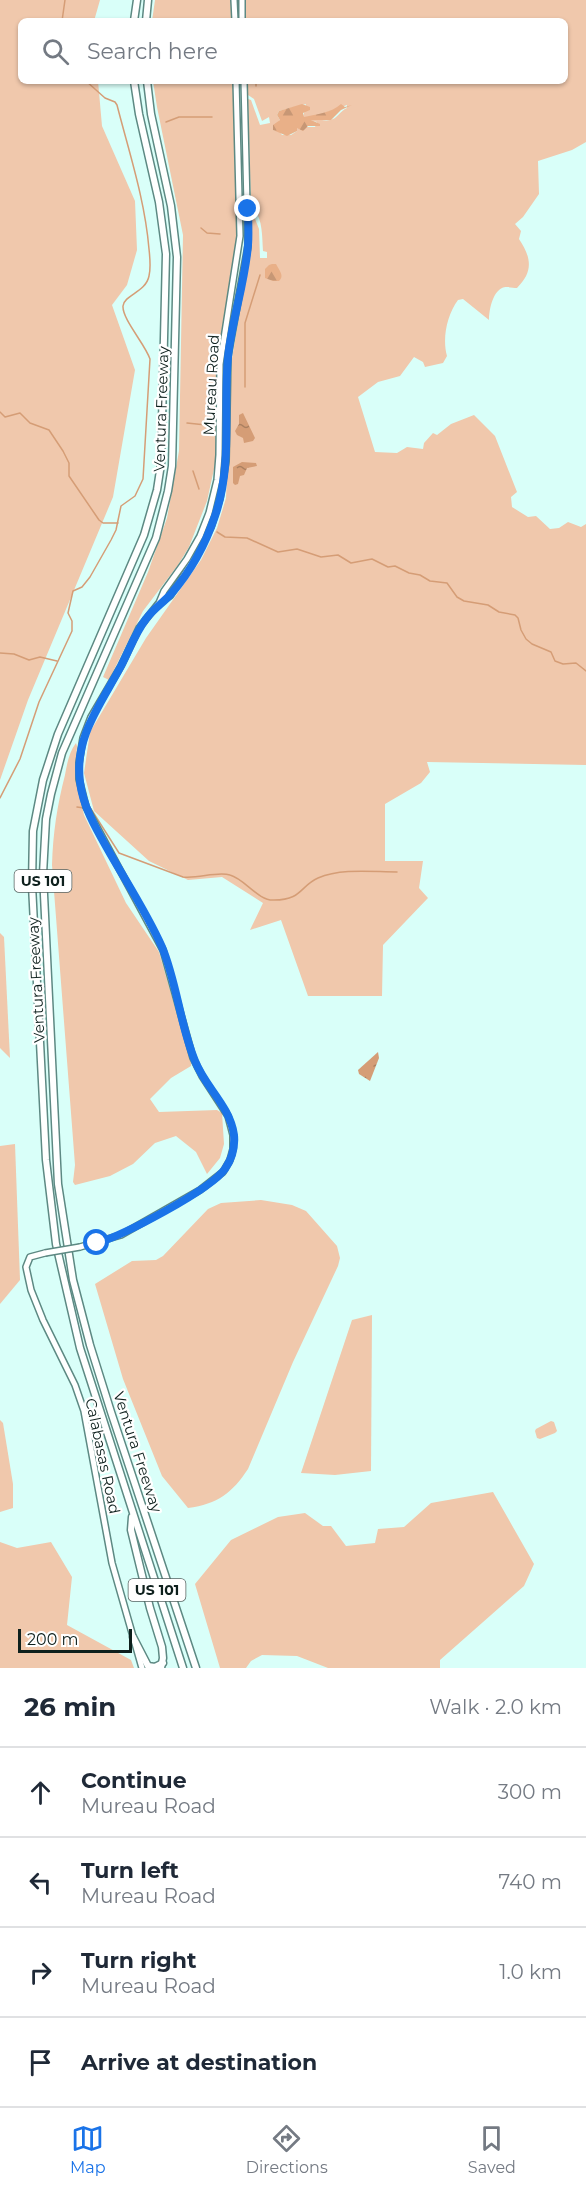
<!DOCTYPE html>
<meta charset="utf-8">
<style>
body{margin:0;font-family:Montserrat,sans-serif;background:#f6f6f7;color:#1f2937}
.scale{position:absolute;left:18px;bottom:15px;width:114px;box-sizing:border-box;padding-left:6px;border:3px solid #0e201d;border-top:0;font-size:16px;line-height:21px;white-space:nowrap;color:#0e201d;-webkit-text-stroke:4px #fff;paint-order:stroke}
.stop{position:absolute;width:18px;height:18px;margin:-14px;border:4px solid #1a73e8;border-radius:50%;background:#fff}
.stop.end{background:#1a73e8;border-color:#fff;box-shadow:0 2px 6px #0008}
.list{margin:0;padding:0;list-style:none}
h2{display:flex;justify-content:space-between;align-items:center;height:78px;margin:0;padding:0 24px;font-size:26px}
h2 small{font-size:20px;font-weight:400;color:#747a83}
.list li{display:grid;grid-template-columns:39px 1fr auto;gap:18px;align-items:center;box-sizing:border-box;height:90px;padding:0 24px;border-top:2px solid #e0e1e3}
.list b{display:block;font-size:22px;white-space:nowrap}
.list p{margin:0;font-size:20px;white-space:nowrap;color:#747a83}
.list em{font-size:20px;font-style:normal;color:#747a83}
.icon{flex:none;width:33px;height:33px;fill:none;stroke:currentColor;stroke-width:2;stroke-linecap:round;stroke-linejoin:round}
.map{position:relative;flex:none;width:586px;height:1668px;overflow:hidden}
.search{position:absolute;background:#fff;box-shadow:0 2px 4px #0004;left:18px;right:18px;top:18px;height:66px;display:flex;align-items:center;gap:15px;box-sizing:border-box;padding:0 21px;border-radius:9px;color:#747a83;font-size:22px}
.sheet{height:438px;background:#fff}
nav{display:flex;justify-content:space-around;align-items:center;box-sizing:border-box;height:84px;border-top:2px solid #e0e1e3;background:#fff;font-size:16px;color:#747a83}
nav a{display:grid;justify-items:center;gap:3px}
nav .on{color:#1a73e8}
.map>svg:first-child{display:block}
.green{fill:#f0c8ac;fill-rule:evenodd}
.forest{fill:url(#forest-firs)}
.water{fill:url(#water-ripples)}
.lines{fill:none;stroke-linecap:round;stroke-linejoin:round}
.stream{stroke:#d59d76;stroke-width:1.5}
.major-casing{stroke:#5d8983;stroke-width:8}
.highway-casing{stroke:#5d8983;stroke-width:9}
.major{stroke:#fff;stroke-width:5}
.highway{stroke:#fff;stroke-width:6}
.major-bridge-casing{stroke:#5d8983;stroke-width:8;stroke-linecap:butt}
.major-bridge{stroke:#fff;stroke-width:5}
.route{stroke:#1a73e8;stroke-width:8}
.labels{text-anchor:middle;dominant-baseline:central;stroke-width:4.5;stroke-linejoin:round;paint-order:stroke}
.shield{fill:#fff;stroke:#566361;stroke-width:1.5}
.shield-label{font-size:14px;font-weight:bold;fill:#0e201d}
.street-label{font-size:15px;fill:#0e201d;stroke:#fff}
</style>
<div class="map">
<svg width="586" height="1668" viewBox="0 0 586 1668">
<defs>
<pattern id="forest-firs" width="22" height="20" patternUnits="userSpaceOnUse" patternTransform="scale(1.5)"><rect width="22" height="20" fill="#e9b088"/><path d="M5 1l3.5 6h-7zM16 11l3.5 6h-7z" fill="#c79775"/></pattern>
<pattern id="water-ripples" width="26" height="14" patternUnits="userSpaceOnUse" patternTransform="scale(1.5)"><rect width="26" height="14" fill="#d59d76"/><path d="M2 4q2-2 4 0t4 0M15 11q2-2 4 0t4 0" fill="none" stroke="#ab8060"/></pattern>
</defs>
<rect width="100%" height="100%" fill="#d9fff9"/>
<g class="green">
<polygon points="0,0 100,0 94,21 21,21 21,81 98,81 102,126 135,201 137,250 127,285 112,305 135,370 113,497 28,700 0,780"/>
<polygon points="155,0 231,0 231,21 152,21"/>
<path d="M246 0H586V142L572 150 538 161 539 194 523 217 515 224 521 231 519 239C531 257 534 271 517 288 513 288 506 286 502 288 492 293 489 311 489 320L463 299 458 300C447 315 442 338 447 356L443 363 425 367 423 362 414 357 400 376 378 382 358 397 375 452 397 453 407 447 423 449 424 443 433 433 437 435 451 424 474 415 495 436 517 492 511 497 512 507 528 517 536 516 550 529 559 528 568 522 581 527 586 524V765L427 762 430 772 421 783 385 804V861H423L419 888 428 898 383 945 382 996H308L281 920 250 930 263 903 222 877 188 880 149 861 94 811 84 773 90 732 146 638 201 560 217 528 226 498 232 358 250 252 252 211 259 229 260 258H267V252L263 251C262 236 263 216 251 206L248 99 251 100 260 125 270 123 269 117 262 121 254 99 248 95V81H471L470 83 487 81 523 83 525 81H565V21H246ZM306 104 303 118 314 117 347 105V108C340 111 337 119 330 120 323 122 317 117 309 120L317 122 315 127H297V131L291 135H282L279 131 273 130 280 120 277 115 279 111Z"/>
<polygon points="153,81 233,81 237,239 215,387 216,460 207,501 189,547 178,565 143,611 109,680 103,677 148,572 167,518 179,451 183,235 157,107"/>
<path d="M76 743 77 746 75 777 84 815 126 903 159 952 191 1063V1066L171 1078 150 1099 159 1112 217 1110 222 1113 224 1144 220 1158 207 1174 196 1152 176 1136 155 1143 133 1164 110 1176 75 1185 73 1182 75 1165 52 865C53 833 57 806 65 775 67 764 69 752 76 743Z"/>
<polygon points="0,933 4,937 10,1058 0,1048"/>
<polygon points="15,1144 20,1280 0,1304 0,1146"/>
<path d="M261 1200 292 1205 306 1211 337 1246 340 1258 338 1266 293 1362 248 1469C232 1493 218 1504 188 1508L162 1476 123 1379 95 1284 132 1261 156 1260 163 1256 208 1209 221 1203Z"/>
<polygon points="372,1315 371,1471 335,1475 301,1473 352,1320"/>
<polygon points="0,1420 3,1423 13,1484 13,1508 0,1512"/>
<polygon points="551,1421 554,1422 557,1431 555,1433 540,1439 537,1438 535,1431 536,1429"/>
<polygon points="493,1492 534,1564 524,1586 440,1660 440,1668 328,1668 297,1656 262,1655 251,1661 246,1668 220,1668 195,1584 231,1540 278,1517 305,1513 323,1526 331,1526 346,1546 375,1543 378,1529 404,1527 431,1503"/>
<polygon points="0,1542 17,1548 51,1542 72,1577 67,1625 131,1660 134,1668 0,1668"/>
</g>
<g class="forest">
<path d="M302 104 310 107V110L303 113 304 117C317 114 331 113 341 104L345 107 352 105 341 110 331 120H311L320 124V126H308L303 131 297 128V131L287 136 273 130V125L280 120 277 115 279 111Z"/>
<path d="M272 264H276C279 270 285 276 279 281H273L265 278V269L269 265Z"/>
</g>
<g class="water">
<polygon points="243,413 255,438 253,441 244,443 243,438 237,435 235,431 239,424 239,415"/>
<polygon points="242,462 256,463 257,466 247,468 244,475 240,476 238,484 235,485 233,483 233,467"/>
<polygon points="378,1052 379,1058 370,1081 359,1074 358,1070"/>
</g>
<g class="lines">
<g class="stream">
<polyline points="62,21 65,0"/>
<polyline points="256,81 256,86"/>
<polyline points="166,122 179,117 212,117"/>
<polyline points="201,228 207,233 220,234"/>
<polyline points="245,387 245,323 260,275"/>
<polyline points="0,412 5,417 20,413 30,423 49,430 63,451 69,463 69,476 99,520 103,523 118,523"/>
<polyline points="187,423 206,425"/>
<polyline points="193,471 199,489"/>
<polyline points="217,532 225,537 247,538 278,552 297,549 321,557 338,555 351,563 372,559 388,567 395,566 409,573 420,575 430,581 447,583 457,597 464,601 488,605 499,612 515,615 518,618 521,630 526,639 532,644 551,652 555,661 563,664 576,663 586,671"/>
<polyline points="0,653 14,654 29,660 40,657 57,661"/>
<path d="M0 798 20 759 39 702 72 631V621L68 613 73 591 82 587 90 577 111 540 116 530 121 506 135 496 143 479 150 359C145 344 122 319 123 306 124 295 146 292 149 276 151 268 150 258 149 249 145 200 129 152 117 105L115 102 105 98 86 81"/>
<polyline points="77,807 84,808"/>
<path d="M88 808 91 809 119 853 183 877C198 879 217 871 230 875 245 879 258 901 274 900 302 900 300 886 318 878 342 868 372 872 397 872"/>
</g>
<defs>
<g id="major">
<polyline points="234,0 235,21"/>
<polyline points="242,0 242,21"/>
<polyline points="159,603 164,591 187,559 200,536 209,513 217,480 219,455 220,364 240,236 236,81"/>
<polyline points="80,1247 121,1235 200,1190 223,1172 230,1160 233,1149 233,1135 228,1116 202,1076 193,1058 163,950 86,807 79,779 79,763 83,738 91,717 121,666 139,628 158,604 170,596 197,555 211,527 220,498 226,461 228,356 248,246 244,81"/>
<polyline points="45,1253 30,1257 26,1267 31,1290 43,1320 75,1385 84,1411 112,1563 142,1668"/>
</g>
<g id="highway">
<polyline points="134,21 137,0"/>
<polyline points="146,21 148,0"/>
<polyline points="134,81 139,114 159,202 166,254 161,464 157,490 144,535 58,734 43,780 33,831 32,885 46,1160 56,1244 80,1348 183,1668"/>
<polyline points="147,81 151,114 171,206 177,257 172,466 168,491 156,538 62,753 51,794 46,819 43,874 58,1184 73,1280 90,1345 111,1412 196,1668"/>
<polyline points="132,1517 131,1530 150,1608 162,1647 163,1658 161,1668"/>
<polyline points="133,1637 148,1666 155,1667 163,1663"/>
</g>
</defs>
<use href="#major" class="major-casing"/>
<use href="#highway" class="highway-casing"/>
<use href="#major" class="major"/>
<use href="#highway" class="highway"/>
<defs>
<polyline id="major-bridge" points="45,1253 80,1247"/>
</defs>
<use href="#major-bridge" class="major-bridge-casing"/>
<use href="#major-bridge" class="major-bridge"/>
</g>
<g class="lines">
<path class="route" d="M97 1243C124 1235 210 1190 225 1169 232 1159 235 1146 234 1135 230 1106 205 1087 195 1061 180 1025 177 983 162 947 147 913 125 880 107 848 95 827 83 806 80 782 74 737 101 704 121 666 129 651 135 633 146 619 153 609 163 603 171 594 190 572 206 543 215 516 233 464 223 411 228 357 232 319 245 283 248 245 249 233 248 221 248 209"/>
</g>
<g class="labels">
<g class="shield">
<rect x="14.5" y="870" width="57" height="22" rx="4.5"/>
<rect x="128.5" y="1579" width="57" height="22" rx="4.5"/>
</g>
<g class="shield-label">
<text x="43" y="881">US 101</text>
<text x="157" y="1590">US 101</text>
</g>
<g class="street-label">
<text transform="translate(211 385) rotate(-87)">Mureau Road</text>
<text transform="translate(161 409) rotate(-88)">Ventura Freeway</text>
<text transform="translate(36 980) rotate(-93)">Ventura Freeway</text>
<text transform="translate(138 1452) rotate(72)">Ventura Freeway</text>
<text transform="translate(103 1456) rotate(78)">Calabasas Road</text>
</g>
</g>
</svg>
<div class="scale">200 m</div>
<div class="stop" style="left:97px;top:1243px"></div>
<div class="stop end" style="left:248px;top:209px"></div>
<div class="search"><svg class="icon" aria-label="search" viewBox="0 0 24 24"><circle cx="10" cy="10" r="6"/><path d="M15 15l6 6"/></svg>Search here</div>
</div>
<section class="sheet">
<h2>26 min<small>Walk · 2.0 km</small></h2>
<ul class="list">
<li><svg class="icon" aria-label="ahead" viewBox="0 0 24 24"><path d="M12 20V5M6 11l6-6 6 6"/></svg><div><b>Continue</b><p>Mureau Road</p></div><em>300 m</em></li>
<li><svg class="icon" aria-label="left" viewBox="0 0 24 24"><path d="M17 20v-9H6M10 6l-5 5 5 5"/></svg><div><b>Turn left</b><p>Mureau Road</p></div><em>740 m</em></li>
<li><svg class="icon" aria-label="right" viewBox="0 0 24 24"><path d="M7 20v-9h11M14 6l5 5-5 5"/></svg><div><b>Turn right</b><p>Mureau Road</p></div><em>1.0 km</em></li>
<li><svg class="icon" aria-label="arrive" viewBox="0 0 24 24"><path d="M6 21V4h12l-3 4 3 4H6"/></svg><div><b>Arrive at destination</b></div></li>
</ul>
</section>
<nav>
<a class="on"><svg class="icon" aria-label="map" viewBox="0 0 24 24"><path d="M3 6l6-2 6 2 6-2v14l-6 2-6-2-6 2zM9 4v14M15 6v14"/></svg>Map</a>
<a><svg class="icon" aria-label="directions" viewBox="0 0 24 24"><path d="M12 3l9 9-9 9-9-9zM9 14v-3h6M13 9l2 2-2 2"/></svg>Directions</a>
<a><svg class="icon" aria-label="saved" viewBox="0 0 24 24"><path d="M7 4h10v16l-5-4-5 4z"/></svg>Saved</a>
</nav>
